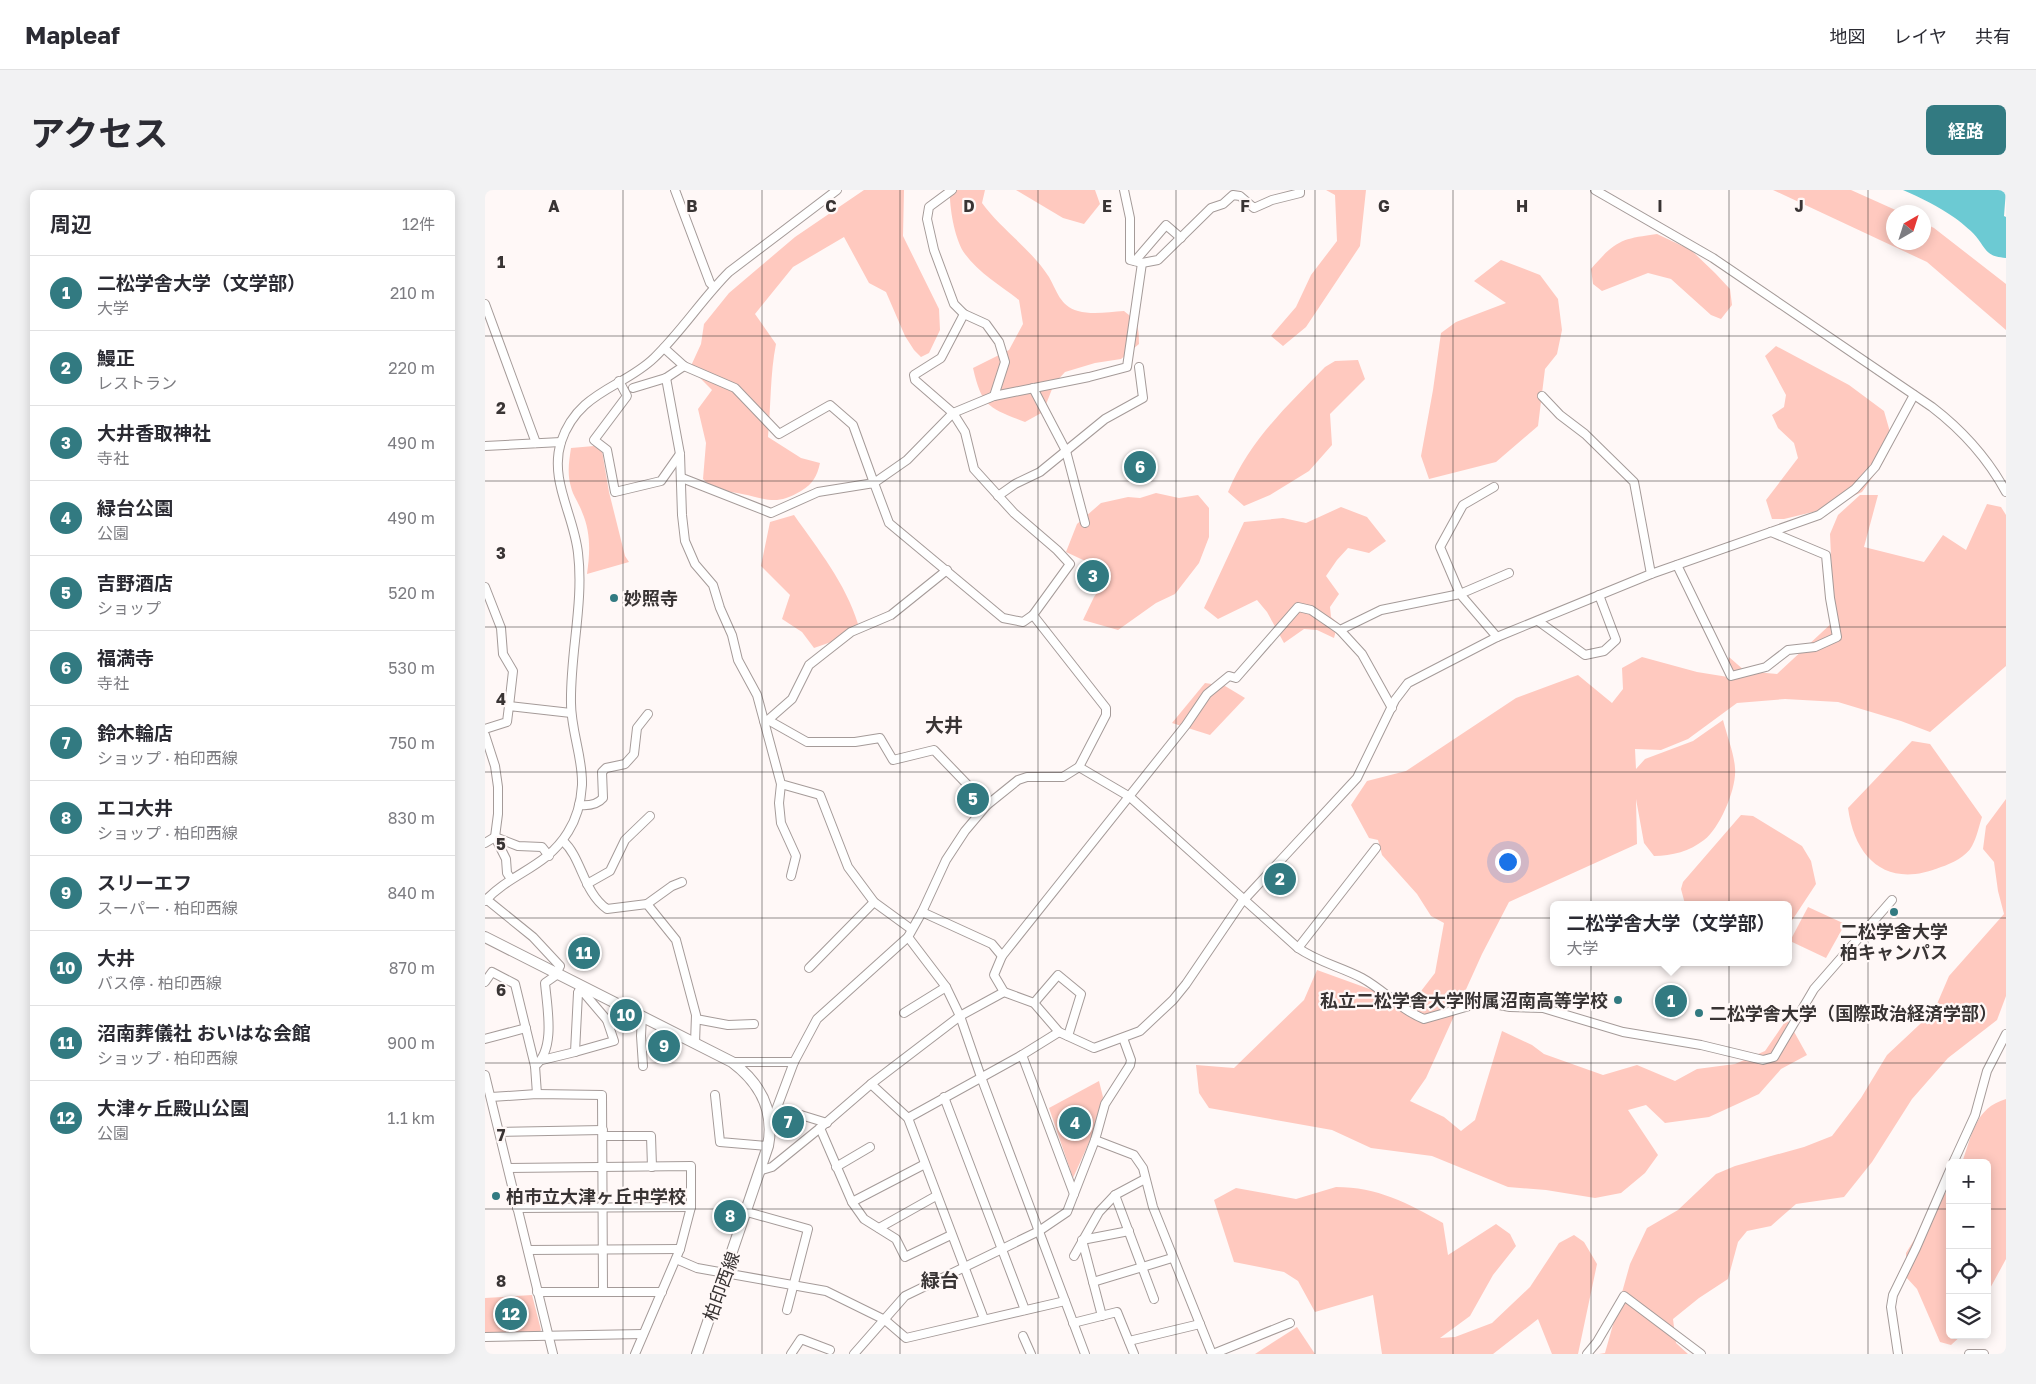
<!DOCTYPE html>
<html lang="ja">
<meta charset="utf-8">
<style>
body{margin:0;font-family:"Golos Text","Noto Sans JP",sans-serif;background:#f2f2f3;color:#2b2b33}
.controls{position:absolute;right:15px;bottom:15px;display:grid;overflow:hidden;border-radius:8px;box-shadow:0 2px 12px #0003}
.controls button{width:45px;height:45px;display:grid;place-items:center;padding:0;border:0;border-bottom:1px solid #e1e1e2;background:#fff;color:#2b2b33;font:25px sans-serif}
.compass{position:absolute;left:1401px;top:15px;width:45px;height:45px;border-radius:50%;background:#fff;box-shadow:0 2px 12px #0003;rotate:39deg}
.you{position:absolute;left:1022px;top:671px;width:18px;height:18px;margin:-12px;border:4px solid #fff;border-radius:50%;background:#1a73e8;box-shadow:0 0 0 8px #1a73e833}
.badge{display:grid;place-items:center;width:32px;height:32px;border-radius:50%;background:#327a81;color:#fff;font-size:16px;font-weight:700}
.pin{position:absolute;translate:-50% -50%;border:2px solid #fff;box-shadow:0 1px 5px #0006}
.popup{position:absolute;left:1065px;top:711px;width:242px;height:65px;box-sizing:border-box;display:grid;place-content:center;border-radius:8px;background:#fff;filter:drop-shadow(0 1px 4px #0005);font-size:16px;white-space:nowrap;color:#7c7c81}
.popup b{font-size:19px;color:#2b2b33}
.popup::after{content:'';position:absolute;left:50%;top:100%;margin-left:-10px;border:10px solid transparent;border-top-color:#fff}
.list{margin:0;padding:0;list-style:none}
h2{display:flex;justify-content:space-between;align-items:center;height:65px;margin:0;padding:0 20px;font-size:21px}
h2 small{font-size:16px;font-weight:400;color:#7c7c81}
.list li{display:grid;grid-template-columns:32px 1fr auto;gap:15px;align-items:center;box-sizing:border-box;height:75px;padding:0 20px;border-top:1px solid #e1e1e2}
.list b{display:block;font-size:19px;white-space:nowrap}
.list p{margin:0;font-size:16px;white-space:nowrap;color:#7c7c81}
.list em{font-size:16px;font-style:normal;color:#7c7c81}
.icon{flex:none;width:28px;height:28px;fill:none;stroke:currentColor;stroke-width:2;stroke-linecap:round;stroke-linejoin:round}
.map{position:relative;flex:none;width:1521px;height:1164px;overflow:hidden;border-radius:8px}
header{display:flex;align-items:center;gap:30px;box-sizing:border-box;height:70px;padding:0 25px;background:#fff;border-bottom:1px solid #e1e1e2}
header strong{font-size:24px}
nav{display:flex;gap:28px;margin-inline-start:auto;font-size:18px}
.intro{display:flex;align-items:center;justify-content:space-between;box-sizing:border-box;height:120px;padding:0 30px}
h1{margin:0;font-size:35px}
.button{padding:12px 22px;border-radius:8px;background:#327a81;color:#fff;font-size:18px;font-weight:700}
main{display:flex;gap:30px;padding:0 30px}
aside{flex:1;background:#fff;border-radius:8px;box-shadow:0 2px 12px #0003}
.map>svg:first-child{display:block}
.green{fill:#ffc9bf}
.water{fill:#6ccad3}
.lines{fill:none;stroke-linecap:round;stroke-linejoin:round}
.minor-casing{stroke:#a59b99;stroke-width:10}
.major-casing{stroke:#a59b99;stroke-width:12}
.minor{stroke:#fff;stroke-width:8}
.major{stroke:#fff;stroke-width:10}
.grid{fill:none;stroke:#393434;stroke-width:1;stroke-opacity:0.55}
.poi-dot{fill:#327a81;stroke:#fff8f7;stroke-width:2}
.labels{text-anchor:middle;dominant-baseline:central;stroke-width:4.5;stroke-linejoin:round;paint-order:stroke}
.poi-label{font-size:18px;font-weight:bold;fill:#393434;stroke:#fff8f7;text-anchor:start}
.street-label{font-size:18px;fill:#393434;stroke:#fff8f7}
.neighbourhood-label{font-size:19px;font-weight:bold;fill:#393434;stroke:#fff8f7}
.grid-label{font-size:16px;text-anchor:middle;font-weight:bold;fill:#393434;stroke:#fff8f7;stroke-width:4.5;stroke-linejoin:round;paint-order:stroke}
</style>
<header>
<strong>Mapleaf</strong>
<nav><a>地図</a><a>レイヤ</a><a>共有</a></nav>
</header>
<div class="intro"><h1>アクセス</h1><a class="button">経路</a></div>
<main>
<aside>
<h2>周辺<small>12件</small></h2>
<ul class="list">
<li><span class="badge">1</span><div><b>二松学舎大学（文学部）</b><p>大学</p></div><em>210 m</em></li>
<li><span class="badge">2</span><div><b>鰻正</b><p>レストラン</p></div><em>220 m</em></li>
<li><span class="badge">3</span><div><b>大井香取神社</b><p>寺社</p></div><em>490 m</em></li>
<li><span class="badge">4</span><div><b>緑台公園</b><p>公園</p></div><em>490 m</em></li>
<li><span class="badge">5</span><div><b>吉野酒店</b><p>ショップ</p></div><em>520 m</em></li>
<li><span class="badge">6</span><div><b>福満寺</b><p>寺社</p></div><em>530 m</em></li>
<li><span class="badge">7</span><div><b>鈴木輪店</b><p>ショップ · 柏印西線</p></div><em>750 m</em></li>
<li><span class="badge">8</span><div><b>エコ大井</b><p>ショップ · 柏印西線</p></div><em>830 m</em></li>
<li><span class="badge">9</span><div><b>スリーエフ</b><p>スーパー · 柏印西線</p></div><em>840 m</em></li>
<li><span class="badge">10</span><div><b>大井</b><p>バス停 · 柏印西線</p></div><em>870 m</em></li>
<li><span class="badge">11</span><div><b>沼南葬儀社 おいはな会館</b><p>ショップ · 柏印西線</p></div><em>900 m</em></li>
<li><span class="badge">12</span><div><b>大津ヶ丘殿山公園</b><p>公園</p></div><em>1.1 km</em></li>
</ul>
</aside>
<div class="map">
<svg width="1521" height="1164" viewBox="0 0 1521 1164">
<rect width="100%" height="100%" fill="#fff8f7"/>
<g class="green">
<path d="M379 0H419L418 46 454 119 455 140 444 163 436 167 429 160 420 146 401 102 384 93 359 47 308 77 270 124 291 154C285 184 286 216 283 247L316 268 335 273C332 286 328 294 316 301 291 316 283 309 257 304 239 300 231 302 218 289L221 253 213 219 227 200 205 178 216 154 219 134 244 103 310 47Z"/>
<path d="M465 0H500L497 13C517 40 546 59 564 87 572 101 575 116 593 121 607 125 624 122 639 121 653 132 654 136 654 154L636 169 610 173 580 182 569 194 558 222 540 232C504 218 497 217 488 178L524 160 538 134 534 110C516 96 494 83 480 64 470 51 464 17 465 0Z"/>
<polygon points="531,0 610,0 615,14 599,34 578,28"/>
<polygon points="841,0 881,0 875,56 821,137 798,156 786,146 811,117 826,85 852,51 850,5"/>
<polygon points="1288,0 1366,0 1415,22 1408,22 1408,52 1438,52 1439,33 1449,38 1521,94 1521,140 1442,72"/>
<path d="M1172 44 1206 60 1230 83 1245 99 1247 115 1236 129 1226 125 1186 89 1163 83 1117 101 1108 94 1106 79C1131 50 1136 49 1172 44Z"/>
<polygon points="1016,70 1055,85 1073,109 1077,140 1072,164 1060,179 1053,236 1011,272 944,289 936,266 948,200 956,143 971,132 1021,113 989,91"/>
<polygon points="1291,156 1364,195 1399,221 1405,242 1399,271 1377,302 1336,320 1299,329 1287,329 1281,310 1313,268 1309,253 1293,238 1287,225 1299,217 1301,205 1280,166"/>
<path d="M873 170 880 189 845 224 847 255 824 281 785 305 759 316 743 302C764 251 802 216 840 177L850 171Z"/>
<path d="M109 256 117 261 124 302 140 366 144 372 102 384C105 363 106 342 97 322 94 313 88 306 86 297 82 284 84 271 86 258Z"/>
<polygon points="671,303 694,308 713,305 724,318 724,347 714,373 690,404 671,413 633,440 598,430 609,407 626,383 581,362 592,334 616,313 643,307 655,308"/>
<path d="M1375 305H1393L1379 357 1439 372 1458 345 1481 360 1502 314 1516 317 1521 325V476L1445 542 1416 531 1353 512 1300 509 1252 513 1203 549 1176 560 1150 559 1151 579 1160 569 1208 551 1238 530C1242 546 1249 563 1250 578 1252 598 1235 638 1219 650 1205 661 1187 666 1169 666L1159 653 1151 609 1152 654 1024 712 997 764 941 888 925 911 959 927 976 941 990 930 1017 841 1047 855 1059 864 1118 885 1152 875 1190 891 1212 879 1250 874 1280 861 1302 829 1322 865 1296 879 1274 904 1224 927 1180 933 1161 915 1143 920 1173 965 1160 983 1136 1003 1110 1008 1061 1000 1023 997 947 966 886 958 847 940 724 918 714 903 711 875 749 878 819 810 832 780 926 814 950 783 959 733 946 726 932 704 897 665 893 650 884 648 866 615 882 591 921 581 1031 508 1093 485 1127 513 1138 499 1137 478 1157 467 1212 482 1243 487 1244 467 1260 481 1292 484 1349 431 1345 344 1353 325Z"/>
<polygon points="856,317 882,327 901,351 884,363 863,358 852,370 841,386 854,404 845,417 846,427 853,433 849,448 832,440 819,439 799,453 782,422 772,410 733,429 719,418 759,332 798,328 821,333"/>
<path d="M309 325C333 359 361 394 373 434L349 451 329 458 317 442 297 429 305 405 276 376 285 332Z"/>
<polygon points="720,493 740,496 760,508 725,545 687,533"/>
<path d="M1427 551 1445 554 1497 627C1494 636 1492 647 1487 656 1482 666 1466 674 1456 677 1403 699 1370 670 1363 618Z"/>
<polygon points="1521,609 1521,806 1512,830 1463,868 1427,909 1387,972 1359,1007 1311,1014 1286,1036 1262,1041 1253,1052 1243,1089 1214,1108 1188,1129 1191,1153 1203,1164 1114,1164 1120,1163 1145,1074 1162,1038 1193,1020 1231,984 1250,976 1319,957 1347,946 1376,908 1402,865 1449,821 1464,786 1519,724 1513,701 1509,672 1498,659 1501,636"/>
<polygon points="1256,625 1268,626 1317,656 1326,671 1331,694 1304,735 1304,715 1200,714 1196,699 1198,692"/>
<polygon points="1323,717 1360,734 1341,768 1305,751"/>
<polygon points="614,891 618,907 606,948 588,988 564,918"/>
<path d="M1521 909V1069L1502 1104V973H1477C1487 945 1490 918 1521 909Z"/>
<path d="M851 997C892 997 923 1013 958 1033L963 1065 1011 1034 1025 1044 1031 1056 1008 1085 985 1126 955 1148 970 1147 1007 1133 1045 1097 1074 1053 1089 1045 1099 1052 1112 1074 1093 1164H1067L1053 1129 1008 1164H897L888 1105 830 1122 813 1091 799 1082 749 1072 729 1010 751 998 811 1009Z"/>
<polygon points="1465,997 1465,1145 1477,1145 1466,1155 1455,1152 1432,1099 1421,1087 1421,1063 1445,1024"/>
<polygon points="47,1105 56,1140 54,1143 0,1143 0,1108"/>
<polygon points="812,1137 830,1164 770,1164"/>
</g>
<path class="water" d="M1418 0H1521L1519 26 1521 27V68C1503 66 1503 63 1493 49 1488 42 1478 34 1470 28 1453 16 1436 8 1418 0Z"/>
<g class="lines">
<defs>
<g id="minor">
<polyline points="190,0 225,93 229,97"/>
<polyline points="467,0 444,17 442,29 449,60 469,114 479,124 501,134 514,152 520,172 509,206"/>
<polyline points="639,0 645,28 645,70 657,73 673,70 726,18 738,14 748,5 755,6 769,18 787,10 815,3 815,0"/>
<path d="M1110 0 1228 68 1447 217C1477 240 1503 269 1521 302"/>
<polyline points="650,71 681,35 696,48"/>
<polyline points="0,114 51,253"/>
<polyline points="479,124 456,168 429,185 430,190 468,223 480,242 489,279 529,323 572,360 585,374 548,425 621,518 621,525 594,577"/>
<polyline points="179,158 199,176 250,198 294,244 345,215 368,235 389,293 422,270 468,223 509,206 604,187 642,177 657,73"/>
<polyline points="181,188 195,264 197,325 200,351 210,374 228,395 235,418 247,445 253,470 272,505 279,531 283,530 322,552 370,552 395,548 408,570 449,560 502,615"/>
<polyline points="134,191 142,206 109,250 122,260 130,302 176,291 195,264"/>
<polyline points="148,198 181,188 199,176"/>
<polyline points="548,198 581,261 600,333"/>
<polyline points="1057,206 1075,225 1100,244 1149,292 1166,384"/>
<polyline points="0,256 76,252"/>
<polyline points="197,288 286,323 333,302 389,293 404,333 518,428 538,432 548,425"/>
<polyline points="1009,297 978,315 955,357 975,404 1024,383"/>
<polyline points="513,306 530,294 555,282 620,229 658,208 654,177"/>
<polyline points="1192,375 1246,486 1281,477 1303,460 1330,457 1352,447 1345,408 1341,365 1286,342"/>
<polyline points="0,397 16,438 18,464 28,481 24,516"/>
<polyline points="1053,431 1100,465 1119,461 1131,450 1114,405"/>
<polyline points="855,440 877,464 907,518"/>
<polyline points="283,530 307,509 324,475 366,442 406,425 462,380"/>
<polyline points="279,531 296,594 335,605 363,677 389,712 426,739"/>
<polyline points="0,539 22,532 24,516 86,523"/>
<polyline points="0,545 10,576 13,597 13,624 10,647 21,669 22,683 26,689"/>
<polyline points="296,594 294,613 296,633 311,666 306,686"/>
<path d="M94 615C104 616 112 615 118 608L117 582 121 578 140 574 149 564 152 538 163 524"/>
<path d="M78 651C97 668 98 702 122 719L162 714 191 750 211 825 210 853"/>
<polyline points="0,653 10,647 33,656 57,657 64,666"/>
<polyline points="102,694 125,681 140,650 165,626"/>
<path d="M1 709 48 747 75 776 70 786 60 793C62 817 71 859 50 876"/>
<path d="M0 711C27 682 61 678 83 642 92 628 96 612 97 595 98 568 86 541 86 513 85 463 99 413 93 363 89 325 64 290 76 252 93 201 138 198 169 168 197 141 217 109 244 82L352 0"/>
<polyline points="162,714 187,696 197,692"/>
<polyline points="437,722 507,754 517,766 509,785 519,802"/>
<polyline points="423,747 461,797 475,826 496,887 600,1164"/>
<polyline points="813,758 891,658"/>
<polyline points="517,766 701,535 722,504 744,486 751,488 813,417 826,420 855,440 896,420 975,404 1012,447"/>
<polyline points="324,778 389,712"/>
<polyline points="0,792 7,782 30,794 50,876 52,904"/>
<polyline points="93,803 99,803 122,830"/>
<polyline points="549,813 573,785 596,804 583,846"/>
<polyline points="419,823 461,797"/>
<polyline points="211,829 243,835 269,834"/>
<polyline points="0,849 41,838"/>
<polyline points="90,862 129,851 122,830 151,832 157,826 156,846 158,876"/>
<polyline points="537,865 589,1004"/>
<polyline points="57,870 90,862 93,803 96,796"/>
<polyline points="247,872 309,872"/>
<polyline points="0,885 68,1164"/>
<polyline points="386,894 423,928 499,1129"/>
<polyline points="230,905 235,952 283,956"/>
<polyline points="6,907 52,904 117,905 118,1102"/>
<polyline points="459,907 540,1120"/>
<polyline points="293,918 342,933"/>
<polyline points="423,928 537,865 574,842"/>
<path d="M285 936 309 872 332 829 423 747 437 722 461 670 480 641 502 615 533 590 542 587H578L594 577 645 607 813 758C833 772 856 777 877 788 899 800 916 820 939 829L998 812 1025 817 1058 818 1138 842 1216 855 1278 870 1289 867 1329 799 1407 710"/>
<polyline points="335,938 367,1012 379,1029 411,1049 420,1067 466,1045"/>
<polyline points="15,942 118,940"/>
<polyline points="118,946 166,946 167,977"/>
<polyline points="610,950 649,965 658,978 668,1017 727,1164"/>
<polyline points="1468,973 1490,925 1502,881 1521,844"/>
<polyline points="351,977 385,957"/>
<polyline points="24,978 206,976 206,1017 195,1059 150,1164"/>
<polyline points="277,980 287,977 335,938 386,894 475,826 519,802 549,813 574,842 609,858 655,841 688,810 701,794 756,713 872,588 910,510 923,493 1012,447 1166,384 1334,325 1370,299 1390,277 1429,205"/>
<polyline points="630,1005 669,1109"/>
<polyline points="367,1012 440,974"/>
<polyline points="32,1018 206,1017"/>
<polyline points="262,1022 323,1039 302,1120"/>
<polyline points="394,1038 451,1006"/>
<polyline points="43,1060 195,1059"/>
<polyline points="589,1066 614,1022 630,1005 660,989"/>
<polyline points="191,1069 212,1078 341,1101 400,1130 421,1148 580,1111"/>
<polyline points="608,1092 687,1068"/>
<polyline points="52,1102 177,1102"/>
<polyline points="617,1126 597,1050 644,1041"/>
<polyline points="588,1133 632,1122 649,1164"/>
<polyline points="538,1146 546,1164"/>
<polyline points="0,1147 158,1144"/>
<polyline points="644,1151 715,1134"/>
<polyline points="306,1164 316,1149 345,1160"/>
<polyline points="369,1164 420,1106 554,1041 582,1022 610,950 620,914 645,875 646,870 638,848"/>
<polyline points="728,1164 805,1133"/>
<polyline points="1102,1164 1112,1152 1139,1106 1216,1164"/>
<polyline points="1413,1164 1406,1117 1408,1105 1431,1058 1465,980"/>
<polyline points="1484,1164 1499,1164"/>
</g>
<path id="major" d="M0 747 247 872C275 893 290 920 283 956L212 1164"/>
</defs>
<use href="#minor" class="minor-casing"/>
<use href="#major" class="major-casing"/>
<use href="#minor" class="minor"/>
<use href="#major" class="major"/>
</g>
<path class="grid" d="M138 0V1164M277 0V1164M415 0V1164M553 0V1164M691 0V1164M830 0V1164M968 0V1164M1106 0V1164M1244 0V1164M1383 0V1164M0 146H1521M0 291H1521M0 437H1521M0 582H1521M0 728H1521M0 873H1521M0 1019H1465M1502 1019H1521"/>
<g class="poi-dot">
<circle cx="129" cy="408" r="5"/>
<circle cx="1409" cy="722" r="5"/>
<circle cx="1133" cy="810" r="5"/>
<circle cx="1214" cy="823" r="5"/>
<circle cx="11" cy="1006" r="5"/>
</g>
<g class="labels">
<g class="poi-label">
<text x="139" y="408">妙照寺</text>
<text x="1409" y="741" text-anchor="middle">二松学舍大学<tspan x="1409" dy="21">柏キャンパス</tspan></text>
<text x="1123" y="810" text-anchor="end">私立二松学舎大学附属沼南高等学校</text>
<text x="1224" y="823">二松学舎大学（国際政治経済学部）</text>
<text x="21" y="1006">柏市立大津ヶ丘中学校</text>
</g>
<g class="street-label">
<text transform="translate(236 1096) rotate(-70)">柏印西線</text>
</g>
<g class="neighbourhood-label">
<text x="459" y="534">大井</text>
<text x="455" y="1089">緑台</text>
</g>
</g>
<g class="grid-label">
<text x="69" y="22">A</text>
<text x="207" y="22">B</text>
<text x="346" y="22">C</text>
<text x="484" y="22">D</text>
<text x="622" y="22">E</text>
<text x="760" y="22">F</text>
<text x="899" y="22">G</text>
<text x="1037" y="22">H</text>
<text x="1175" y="22">I</text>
<text x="1314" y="22">J</text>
<text x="16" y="78">1</text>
<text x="16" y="224">2</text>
<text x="16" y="369">3</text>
<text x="16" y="515">4</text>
<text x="16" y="660">5</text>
<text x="16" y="806">6</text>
<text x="16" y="951">7</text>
<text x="16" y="1097">8</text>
</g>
</svg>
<div class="controls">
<button>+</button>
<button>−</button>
<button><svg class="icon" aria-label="locate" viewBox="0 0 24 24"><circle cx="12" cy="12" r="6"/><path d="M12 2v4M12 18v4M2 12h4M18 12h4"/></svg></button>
<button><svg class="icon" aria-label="layers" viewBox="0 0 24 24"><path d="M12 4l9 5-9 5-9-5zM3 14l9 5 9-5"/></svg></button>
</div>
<svg class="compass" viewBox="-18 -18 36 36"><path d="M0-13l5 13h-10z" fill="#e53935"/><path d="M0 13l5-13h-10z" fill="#7c7c81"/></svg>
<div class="you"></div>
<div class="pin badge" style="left:1186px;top:811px">1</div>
<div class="popup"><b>二松学舎大学（文学部）</b>大学</div>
<div class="pin badge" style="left:795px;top:689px">2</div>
<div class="pin badge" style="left:608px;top:386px">3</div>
<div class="pin badge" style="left:590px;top:933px">4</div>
<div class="pin badge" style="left:488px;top:609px">5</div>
<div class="pin badge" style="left:655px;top:277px">6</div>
<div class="pin badge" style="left:303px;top:932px">7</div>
<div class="pin badge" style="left:245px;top:1026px">8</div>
<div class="pin badge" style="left:179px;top:856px">9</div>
<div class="pin badge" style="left:141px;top:825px">10</div>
<div class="pin badge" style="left:99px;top:763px">11</div>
<div class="pin badge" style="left:26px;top:1124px">12</div>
</div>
</main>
